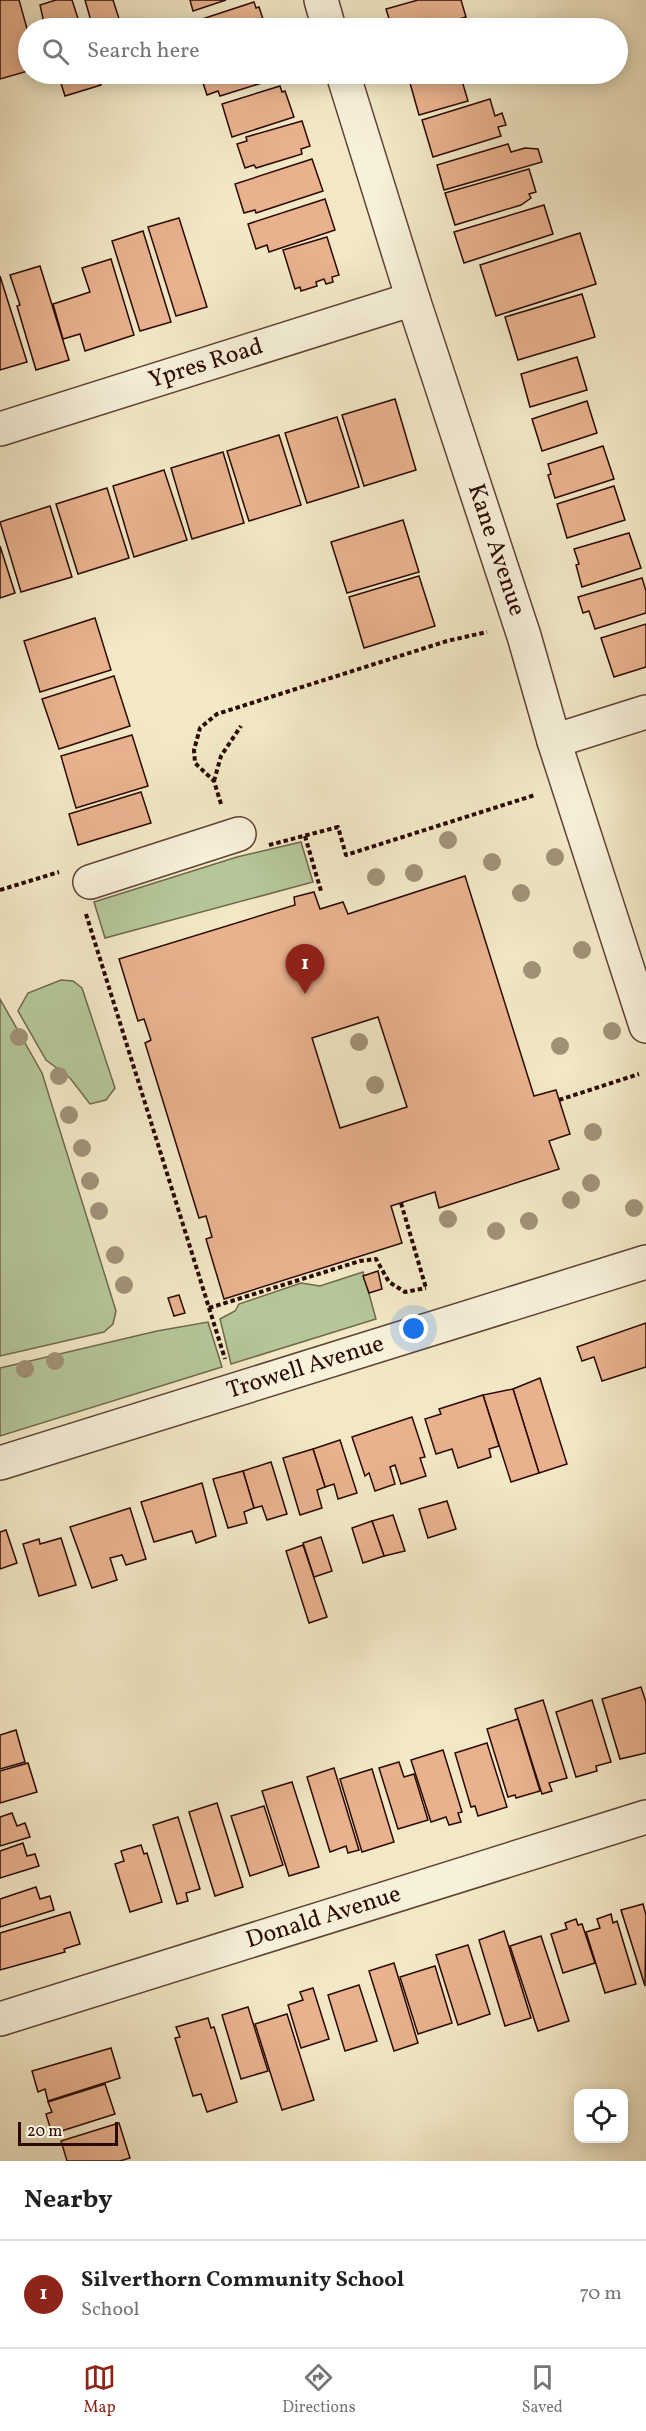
<!DOCTYPE html>
<style>
body{margin:0;font-family:Vollkorn,serif;background:#f2f2f2;color:#222}
.controls{position:absolute;right:18px;bottom:18px;display:grid;overflow:hidden;border-radius:12px;box-shadow:0 3px 15px #0003}
.controls button{width:54px;height:54px;display:grid;place-items:center;padding:0;border:0;border-bottom:2px solid #e0e0e0;background:#fff;color:#222;font:30px sans-serif}
.scale{position:absolute;left:18px;bottom:15px;width:100px;box-sizing:border-box;padding-left:6px;border:3px solid #2c0a01;border-top:0;font-size:16px;line-height:21px;white-space:nowrap;color:#2c0a01;-webkit-text-stroke:4px #f7f0da;paint-order:stroke}
.you{position:absolute;left:414px;top:1329px;width:21px;height:21px;margin:-15px;border:4px solid #fff;border-radius:50%;background:#1a73e8;box-shadow:0 0 0 9px #1a73e833}
.badge{display:grid;place-items:center;width:39px;height:39px;border-radius:50%;background:#8f2418;color:#fff;font-size:20px;font-weight:700}
.pin{position:absolute;translate:-50% -50px;filter:drop-shadow(0 2px 3px #0008)}
.pin::after{content:'';position:absolute;top:32px;width:21px;height:18px;background:inherit;clip-path:polygon(0 0,100% 0,50% 100%)}
.list{margin:0;padding:0;list-style:none}
h2{display:flex;justify-content:space-between;align-items:center;height:78px;margin:0;padding:0 24px;font-size:26px}
h2 small{font-size:20px;font-weight:400;color:#767676}
.list li{display:grid;grid-template-columns:39px 1fr auto;gap:18px;align-items:center;box-sizing:border-box;height:108px;padding:0 24px;border-top:2px solid #e0e0e0}
.list b{display:block;font-size:22px;white-space:nowrap}
.list p{margin:0;font-size:20px;white-space:nowrap;color:#767676}
.list em{font-size:20px;font-style:normal;color:#767676}
.icon{flex:none;width:33px;height:33px;fill:none;stroke:currentColor;stroke-width:2;stroke-linecap:round;stroke-linejoin:round}
.map{position:relative;flex:none;width:646px;height:2161px;overflow:hidden}
.search{position:absolute;background:#fff;box-shadow:0 3px 15px #0003;left:18px;right:18px;top:18px;height:66px;display:flex;align-items:center;gap:15px;box-sizing:border-box;padding:0 21px;border-radius:33px;color:#767676;font-size:22px}
.sheet{height:186px;background:#fff}
nav{display:flex;justify-content:space-around;align-items:center;box-sizing:border-box;height:84px;border-top:2px solid #e0e0e0;background:#fff;font-size:16px;color:#767676}
nav a{display:grid;justify-items:center;gap:3px}
nav .on{color:#8f2418}
.map>svg:first-child{display:block}
.green{fill:#b5c799;stroke:#70684d;stroke-width:1.5}
.building{fill:#e8b28f;stroke:#2c0a01;stroke-width:1.5;fill-rule:evenodd}
.lines{fill:none;stroke-linecap:round;stroke-linejoin:round}
.minor-casing{stroke:#5e4232;stroke-width:36}
.path{stroke:#2c0a01;stroke-width:4;stroke-dasharray:4.5 3;stroke-linecap:butt}
.minor{stroke:#f7f0da;stroke-width:33}
.tree{fill:#a09277}
.labels{text-anchor:middle;dominant-baseline:central;stroke-width:5;stroke-linejoin:round;paint-order:stroke}
.street-label{font-size:24px;fill:#2c0a01;stroke:#f7f0da}
</style>
<div class="map">
<svg width="646" height="2161" viewBox="0 0 646 2161">
<rect width="100%" height="100%" fill="#f2e8c6"/>
<filter id="stains"><feTurbulence type="fractalNoise" baseFrequency=".00333" numOctaves="4"/><feColorMatrix values="0 0 0 0 .2 0 0 0 0 .09 0 0 0 0 .02 0 0 0 .5 -.17"/></filter>
<radialGradient id="worn" r=".72"><stop offset=".6" stop-color="#630" stop-opacity="0"/><stop offset="1" stop-color="#630" stop-opacity=".3"/></radialGradient>
<g class="green">
<polygon points="301,842 313,882 105,938 94,902 237,857"/>
<polygon points="61,980 73,981 82,988 115,1088 106,1100 90,1104 70,1078 46,1060 18,1011 28,993"/>
<polygon points="0,999 42,1073 116,1311 113,1324 104,1332 0,1356"/>
<polygon points="363,1272 376,1319 231,1364 220,1319 235,1311 239,1304 301,1283 320,1286"/>
<polygon points="208,1322 222,1367 0,1436 0,1368 157,1331"/>
</g>
<g class="building">
<polygon points="0,0 19,0 28,32 28,71 0,79"/>
<polygon points="56,0 72,0 81,28 45,28 40,5"/>
<polygon points="85,0 113,0 122,28 93,28"/>
<polygon points="190,0 226,0 193,11"/>
<polygon points="418,0 461,0 466,17 428,28 392,28 386,9"/>
<polygon points="254,2 256,8 259,7 266,28 194,28 198,27 196,21"/>
<polygon points="58,74 97,74 101,85 65,96"/>
<polygon points="200,74 280,74 281,77 220,96 218,91 207,95"/>
<polygon points="421,74 439,74 422,78"/>
<polygon points="443,74 460,74 468,101 419,115 410,83"/>
<polygon points="280,86 282,92 285,91 294,117 232,137 222,104"/>
<polygon points="490,99 495,116 502,113 506,125 498,127 501,136 433,157 422,120"/>
<polygon points="302,121 310,146 301,149 302,154 256,168 254,165 245,168 237,144 247,141 246,137"/>
<polygon points="508,144 511,152 525,148 538,149 542,162 444,190 437,165"/>
<polygon points="312,159 323,191 256,213 255,210 244,213 235,184"/>
<polygon points="529,169 536,192 529,194 531,198 521,205 455,225 445,193"/>
<polygon points="325,199 335,230 269,252 267,245 256,249 248,224"/>
<polygon points="544,205 553,234 464,263 454,232"/>
<polygon points="179,218 207,307 176,316 148,227"/>
<polygon points="143,231 171,322 140,331 112,241"/>
<polygon points="580,233 596,284 496,316 480,265"/>
<polygon points="327,237 339,275 332,277 333,282 326,284 324,279 316,282 317,286 301,291 300,287 295,289 283,250"/>
<polygon points="111,259 134,335 85,351 80,334 63,339 53,304 90,292 82,268"/>
<polygon points="40,266 69,360 36,370 17,306 20,305 10,275"/>
<polygon points="0,276 27,362 0,370"/>
<polygon points="582,294 595,337 518,360 505,317"/>
<polygon points="577,357 587,390 530,407 521,374"/>
<polygon points="395,399 416,470 364,486 342,415"/>
<polygon points="587,401 597,433 542,451 532,419"/>
<polygon points="337,417 359,487 307,503 285,433"/>
<polygon points="279,435 301,505 249,521 227,451"/>
<polygon points="603,446 614,479 555,498 548,475 551,474 548,464"/>
<polygon points="223,452 244,523 192,539 171,468"/>
<polygon points="164,470 187,540 134,557 113,486"/>
<polygon points="614,486 625,520 567,538 557,504"/>
<polygon points="107,488 129,558 78,574 56,504"/>
<polygon points="50,506 72,577 21,592 0,522"/>
<polygon points="403,520 419,572 347,593 331,542"/>
<polygon points="629,533 641,568 582,587 576,565 579,564 574,549"/>
<polygon points="0,546 15,593 0,598"/>
<polygon points="419,576 435,626 364,648 349,597"/>
<polygon points="642,578 646,591 646,613 595,629 589,611 583,613 578,597"/>
<polygon points="95,618 111,670 40,692 24,641"/>
<polygon points="646,624 646,667 614,677 601,638"/>
<polygon points="114,676 130,726 59,749 42,699"/>
<polygon points="132,735 148,786 76,808 61,756"/>
<polygon points="141,792 151,823 78,845 69,814"/>
<path d="M465 876 534 1096 556 1090 570 1134 549 1141 559 1169 439 1208 435 1192 391 1206 402 1243 224 1299 206 1239 212 1237 206 1216 199 1218 145 1043 151 1040 144 1019 138 1021 119 959 295 905 294 897 314 892 320 909 343 902 348 914ZM378 1017 407 1107 340 1128 312 1038Z"/>
<polygon points="378,1271 382,1289 369,1293 363,1276"/>
<polygon points="179,1295 185,1313 174,1316 168,1298"/>
<polygon points="646,1323 646,1367 602,1381 594,1357 582,1361 577,1347"/>
<polygon points="540,1378 567,1464 539,1473 513,1389"/>
<polygon points="513,1389 539,1473 511,1482 483,1395"/>
<polygon points="483,1395 499,1446 489,1449 491,1457 458,1468 452,1449 436,1454 425,1419 441,1414 439,1409"/>
<polygon points="412,1417 425,1457 420,1458 426,1476 401,1484 395,1465 390,1467 395,1484 375,1491 369,1473 365,1476 352,1437"/>
<polygon points="340,1440 357,1493 338,1499 334,1484 325,1487 313,1449"/>
<polygon points="313,1449 325,1487 317,1490 322,1508 300,1515 283,1458"/>
<polygon points="271,1462 287,1514 267,1520 262,1506 254,1508 243,1471"/>
<polygon points="243,1471 254,1508 244,1512 247,1523 228,1528 213,1479"/>
<polygon points="202,1483 216,1536 196,1543 192,1531 154,1542 141,1502"/>
<polygon points="447,1501 456,1529 428,1538 419,1509"/>
<polygon points="130,1508 146,1559 126,1565 122,1555 110,1558 117,1580 92,1588 70,1527"/>
<polygon points="393,1515 405,1551 384,1556 372,1521"/>
<polygon points="372,1521 384,1556 363,1563 352,1528"/>
<polygon points="6,1530 17,1563 0,1569 0,1532"/>
<polygon points="321,1537 332,1571 314,1577 303,1543"/>
<polygon points="61,1538 76,1585 39,1596 23,1544 39,1539 40,1544"/>
<polygon points="303,1545 327,1617 309,1623 286,1551"/>
<polygon points="641,1687 646,1702 646,1753 620,1759 602,1699"/>
<polygon points="543,1700 567,1778 549,1783 552,1791 542,1794 515,1709"/>
<polygon points="592,1700 611,1762 596,1766 597,1771 576,1777 556,1712"/>
<polygon points="518,1719 540,1791 516,1798 515,1795 508,1797 487,1729"/>
<polygon points="16,1730 25,1762 0,1769 0,1735"/>
<polygon points="487,1743 507,1807 478,1816 475,1806 471,1807 455,1753"/>
<polygon points="443,1750 462,1812 458,1813 461,1822 449,1825 446,1817 431,1822 411,1760"/>
<polygon points="399,1762 404,1777 414,1774 428,1820 398,1829 379,1768"/>
<polygon points="28,1763 37,1792 0,1803 0,1771"/>
<polygon points="334,1768 359,1850 348,1853 346,1846 330,1852 307,1777"/>
<polygon points="372,1769 394,1842 362,1852 340,1779"/>
<polygon points="292,1782 319,1867 289,1876 262,1791"/>
<polygon points="217,1803 243,1887 215,1896 189,1812"/>
<polygon points="264,1806 283,1865 250,1876 231,1816"/>
<polygon points="12,1813 17,1826 25,1823 30,1837 0,1846 0,1817"/>
<polygon points="178,1817 200,1889 186,1893 188,1901 177,1904 153,1825"/>
<polygon points="23,1843 27,1856 35,1854 39,1866 0,1878 0,1851"/>
<polygon points="141,1845 144,1854 147,1853 162,1902 130,1912 115,1864 124,1861 121,1851"/>
<polygon points="36,1887 40,1899 50,1896 54,1910 0,1927 0,1899"/>
<polygon points="643,1904 646,1915 645,1986 621,1910"/>
<polygon points="70,1912 80,1944 64,1949 65,1952 0,1970 0,1933"/>
<polygon points="611,1914 613,1923 617,1921 636,1984 605,1993 586,1932 600,1928 597,1919"/>
<polygon points="576,1919 578,1925 582,1924 595,1963 563,1973 551,1934 567,1929 565,1923"/>
<polygon points="504,1931 531,2018 505,2026 479,1940"/>
<polygon points="541,1936 569,2021 538,2031 510,1946"/>
<polygon points="468,1945 490,2014 458,2025 436,1955"/>
<polygon points="394,1963 418,2043 394,2051 369,1971"/>
<polygon points="435,1966 452,2023 418,2034 400,1977"/>
<polygon points="359,1985 377,2041 345,2051 328,1995"/>
<polygon points="313,1988 329,2039 301,2048 288,2005 303,2000 300,1992"/>
<polygon points="248,2007 268,2071 241,2079 222,2015"/>
<polygon points="287,2014 314,2100 282,2110 255,2024"/>
<polygon points="208,2018 211,2028 214,2027 237,2102 207,2112 201,2094 193,2096 175,2038 180,2037 176,2027"/>
<polygon points="111,2048 120,2078 48,2101 45,2089 38,2092 32,2071"/>
<polygon points="105,2084 115,2114 52,2134 46,2114 52,2112 48,2102"/>
<polygon points="119,2123 130,2158 120,2161 67,2161 61,2141"/>
</g>
<g class="lines">
<defs>
<g id="minor">
<polyline points="321,0 329,28"/>
<path id="s1" d="M343 74 413 299 524 636 554 741 646 1026"/>
<path id="s2" d="M0 429 413 299"/>
<polyline points="554,741 646,712"/>
<polyline points="90,882 239,834"/>
<path id="s3" d="M0 1463 646 1262"/>
<path id="s4" d="M0 2019 646 1817"/>
</g>
</defs>
<use href="#minor" class="minor-casing"/>
<g class="path">
<polyline points="214,781 221,756 241,726"/>
<polyline points="221,804 214,781 195,763 194,750 200,728 217,714 447,641 487,632"/>
<polyline points="305,836 321,891"/>
<polyline points="269,845 338,827 346,855 535,795"/>
<polyline points="0,890 59,872"/>
<polyline points="86,914 225,1359"/>
<polyline points="559,1100 639,1074"/>
<polyline points="401,1203 426,1288"/>
<polyline points="209,1308 360,1261 376,1259 389,1282 405,1292 426,1288"/>
</g>
<use href="#minor" class="minor"/>
</g>
<g class="tree">
<circle cx="448" cy="840" r="9"/>
<circle cx="555" cy="857" r="9"/>
<circle cx="492" cy="862" r="9"/>
<circle cx="414" cy="873" r="9"/>
<circle cx="376" cy="877" r="9"/>
<circle cx="521" cy="893" r="9"/>
<circle cx="582" cy="950" r="9"/>
<circle cx="532" cy="970" r="9"/>
<circle cx="612" cy="1031" r="9"/>
<circle cx="19" cy="1037" r="9"/>
<circle cx="359" cy="1042" r="9"/>
<circle cx="560" cy="1046" r="9"/>
<circle cx="59" cy="1076" r="9"/>
<circle cx="375" cy="1085" r="9"/>
<circle cx="69" cy="1115" r="9"/>
<circle cx="593" cy="1132" r="9"/>
<circle cx="82" cy="1148" r="9"/>
<circle cx="90" cy="1181" r="9"/>
<circle cx="591" cy="1183" r="9"/>
<circle cx="571" cy="1200" r="9"/>
<circle cx="634" cy="1208" r="9"/>
<circle cx="99" cy="1211" r="9"/>
<circle cx="448" cy="1219" r="9"/>
<circle cx="529" cy="1221" r="9"/>
<circle cx="496" cy="1231" r="9"/>
<circle cx="115" cy="1255" r="9"/>
<circle cx="124" cy="1285" r="9"/>
<circle cx="55" cy="1361" r="9"/>
<circle cx="25" cy="1369" r="9"/>
</g>
<g class="labels">
<g class="street-label">
<text stroke="none"><textPath href="#s2" startOffset="216">Ypres Road</textPath></text>
<text stroke="none"><textPath href="#s1" startOffset="500">Kane Avenue</textPath></text>
<text stroke="none"><textPath href="#s3" startOffset="320">Trowell Avenue</textPath></text>
<text stroke="none"><textPath href="#s4" startOffset="339">Donald Avenue</textPath></text>
</g>
</g>
<rect width="100%" height="100%" filter="url(#stains)"/>
<rect width="100%" height="100%" fill="url(#worn)"/>
</svg>
<div class="controls">
<button><svg class="icon" aria-label="locate" viewBox="0 0 24 24"><circle cx="12" cy="12" r="6"/><path d="M12 2v4M12 18v4M2 12h4M18 12h4"/></svg></button>
</div>
<div class="scale">20 m</div>
<div class="you"></div>
<div class="pin badge" style="left:305px;top:994px">1</div>
<div class="search"><svg class="icon" aria-label="search" viewBox="0 0 24 24"><circle cx="10" cy="10" r="6"/><path d="M15 15l6 6"/></svg>Search here</div>
</div>
<section class="sheet">
<h2>Nearby<small></small></h2>
<ul class="list">
<li><span class="badge">1</span><div><b>Silverthorn Community School</b><p>School</p></div><em>70 m</em></li>
</ul>
</section>
<nav>
<a class="on"><svg class="icon" aria-label="map" viewBox="0 0 24 24"><path d="M3 6l6-2 6 2 6-2v14l-6 2-6-2-6 2zM9 4v14M15 6v14"/></svg>Map</a>
<a><svg class="icon" aria-label="directions" viewBox="0 0 24 24"><path d="M12 3l9 9-9 9-9-9zM9 14v-3h6M13 9l2 2-2 2"/></svg>Directions</a>
<a><svg class="icon" aria-label="saved" viewBox="0 0 24 24"><path d="M7 4h10v16l-5-4-5 4z"/></svg>Saved</a>
</nav>
